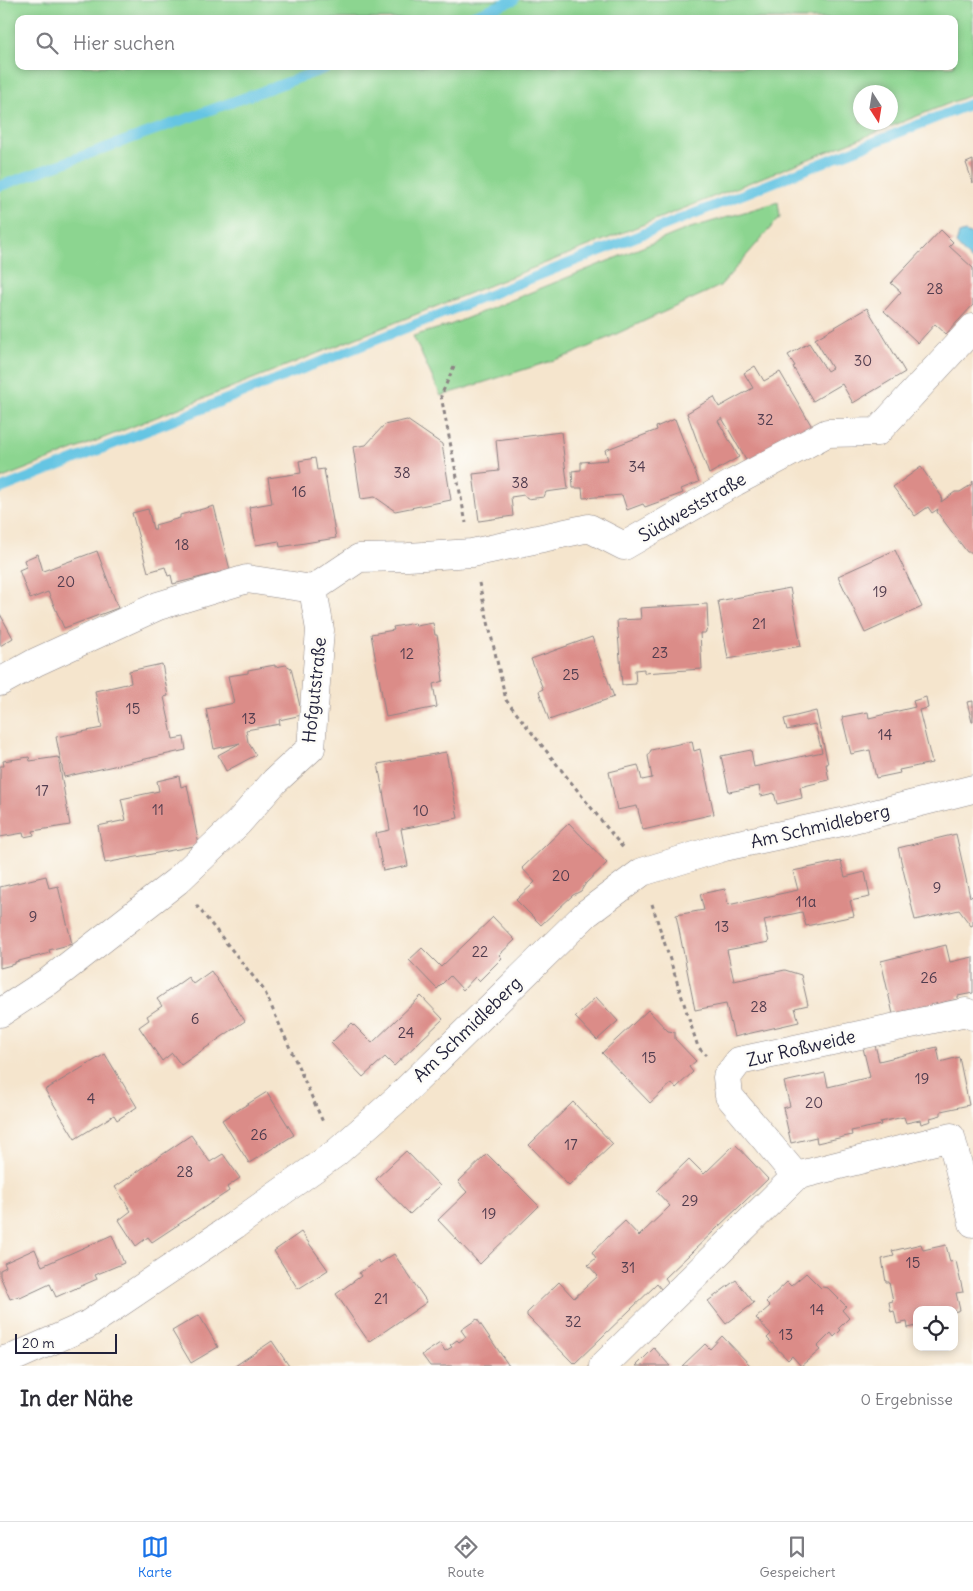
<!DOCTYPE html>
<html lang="de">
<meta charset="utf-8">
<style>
body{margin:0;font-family:Delius,sans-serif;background:#f7f7f7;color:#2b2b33}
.controls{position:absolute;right:15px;bottom:15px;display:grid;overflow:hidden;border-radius:10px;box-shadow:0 2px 8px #0003}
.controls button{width:45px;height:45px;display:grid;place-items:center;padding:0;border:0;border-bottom:1px solid #e1e1e2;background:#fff;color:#2b2b33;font:25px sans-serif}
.compass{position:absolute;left:853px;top:85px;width:45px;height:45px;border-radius:50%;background:#fff;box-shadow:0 2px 8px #0003;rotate:168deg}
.scale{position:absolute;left:15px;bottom:12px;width:102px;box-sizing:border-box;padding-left:5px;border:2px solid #22223b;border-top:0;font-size:14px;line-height:18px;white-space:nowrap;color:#22223b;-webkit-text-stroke:4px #fdfcf7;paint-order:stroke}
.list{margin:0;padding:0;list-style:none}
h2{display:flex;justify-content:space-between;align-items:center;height:65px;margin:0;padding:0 20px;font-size:21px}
h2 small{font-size:16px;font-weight:400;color:#7c7c81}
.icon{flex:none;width:28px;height:28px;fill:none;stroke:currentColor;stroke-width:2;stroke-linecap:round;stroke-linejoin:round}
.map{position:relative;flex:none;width:973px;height:1366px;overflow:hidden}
.search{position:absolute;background:#fff;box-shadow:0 2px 8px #0003;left:15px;right:15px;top:15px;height:55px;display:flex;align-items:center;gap:12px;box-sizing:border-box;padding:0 18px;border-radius:10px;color:#7c7c81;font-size:19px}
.sheet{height:155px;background:#fff}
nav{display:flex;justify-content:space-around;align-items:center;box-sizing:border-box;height:70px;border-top:1px solid #e1e1e2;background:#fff;font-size:14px;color:#7c7c81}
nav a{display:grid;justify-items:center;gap:2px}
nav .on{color:#1a73e8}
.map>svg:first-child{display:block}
.green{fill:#8cd590;stroke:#577c66;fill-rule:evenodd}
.water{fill:#65c5e3;stroke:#44748f}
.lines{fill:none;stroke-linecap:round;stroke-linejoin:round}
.stream{stroke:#65c5e3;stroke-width:10}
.building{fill:#db8c88}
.street-casing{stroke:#8c8484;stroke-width:29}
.path{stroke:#8c8484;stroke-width:3;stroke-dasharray:4 4;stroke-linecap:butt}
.street{stroke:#fff;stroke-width:28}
.labels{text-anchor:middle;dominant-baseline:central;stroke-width:5;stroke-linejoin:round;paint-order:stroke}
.number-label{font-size:15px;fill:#503c4e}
.street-label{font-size:18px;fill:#22223b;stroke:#fdfcf7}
</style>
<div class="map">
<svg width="973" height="1366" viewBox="0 0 973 1366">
<rect width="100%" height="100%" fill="#fdfcf7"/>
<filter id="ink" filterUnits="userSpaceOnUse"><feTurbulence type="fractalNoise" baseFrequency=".02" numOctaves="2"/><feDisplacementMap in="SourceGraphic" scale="10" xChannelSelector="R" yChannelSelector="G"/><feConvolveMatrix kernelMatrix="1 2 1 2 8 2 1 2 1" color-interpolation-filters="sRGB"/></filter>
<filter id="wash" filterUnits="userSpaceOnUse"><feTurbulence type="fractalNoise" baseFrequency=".0096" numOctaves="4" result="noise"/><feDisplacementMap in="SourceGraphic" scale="20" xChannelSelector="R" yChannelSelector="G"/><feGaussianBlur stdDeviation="1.12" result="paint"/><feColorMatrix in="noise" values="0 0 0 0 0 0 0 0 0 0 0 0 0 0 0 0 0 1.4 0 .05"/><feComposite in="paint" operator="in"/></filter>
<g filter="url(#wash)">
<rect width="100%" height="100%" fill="#f5e5cd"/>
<g class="green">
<path d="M0 0H973V94L0 479ZM19 19H954V66H19ZM860 92H890V122H860Z"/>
<polygon points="778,202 780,217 720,286 573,354 441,396 413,336 450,325 687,229"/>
</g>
<polygon class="water" points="965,232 973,235 973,262 956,244 959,234"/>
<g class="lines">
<g class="stream">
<polyline points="463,19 514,0"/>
<polyline points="0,186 332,66"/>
<polyline points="0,489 973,103"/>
</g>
</g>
<g id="blocks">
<g class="building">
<polygon points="973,160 973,183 966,163"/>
<polygon points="941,230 953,242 949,246 973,268 973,305 946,334 935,324 918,343 884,311 901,292 891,283"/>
<polygon points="867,308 905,372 853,403 842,384 813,401 793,367 795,366 788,355 809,343 827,371 832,368 815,339"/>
<polygon points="755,366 764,381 780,372 814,430 750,467 722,418 718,421 739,457 709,474 687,413 714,397 719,407 753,388 744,373"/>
<polygon points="675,419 699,482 681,489 683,493 645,507 643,504 627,510 622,495 583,498 582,488 573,488 572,471 581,470 581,462 608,460 605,450 657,430 656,427"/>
<polygon points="407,420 442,444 451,500 395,511 375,497 361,499 353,447 366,445 384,425"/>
<polygon points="561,432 568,489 546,492 544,497 527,499 524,495 511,497 513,516 479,521 473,474 499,471 496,440"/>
<polygon points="315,458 317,470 324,469 336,538 280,547 279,541 256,545 249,507 272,503 268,478 301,473 299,461"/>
<polygon points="921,467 942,497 941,502 955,492 960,492 971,485 973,481 973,552 967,552 937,512 938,509 932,513 928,507 915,516 893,487"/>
<polygon points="214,506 230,570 173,584 171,575 168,576 165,567 148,572 132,513 148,509 153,529 156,529 155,525 180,518 180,515"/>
<polygon points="895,550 922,607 865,633 838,576"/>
<polygon points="97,551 118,608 64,628 48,592 30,599 19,570 26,567 24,560 38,554 43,571"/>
<polygon points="790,588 801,646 728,659 718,601"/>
<polygon points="707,604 708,628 705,633 700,633 702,669 644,673 644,669 635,670 636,684 622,685 617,620 641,619 640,608"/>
<polygon points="0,614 13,638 0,646"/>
<polygon points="415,623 416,626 433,623 435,635 437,635 443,671 442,672 443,681 433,684 437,707 386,717 371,634 394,630 393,627"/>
<polygon points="592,637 614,697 549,720 539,691 543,689 531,659"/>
<polygon points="162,664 168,696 164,697 173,739 184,737 186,750 64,777 56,737 102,728 95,691 131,683 129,671"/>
<polygon points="275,665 275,667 286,665 291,668 302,715 279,720 280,724 246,730 248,742 256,755 226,771 218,755 240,743 214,749 206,709 234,703 228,676 248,673 248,670"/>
<polygon points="926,697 928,708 919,710 932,763 899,770 900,773 876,778 870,750 851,754 842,717 868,712 869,718 915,707 913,701"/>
<polygon points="973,701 973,722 972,722 967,702"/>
<polygon points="816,711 828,764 826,764 829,780 800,787 802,798 777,804 774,793 761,796 759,786 729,792 721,756 751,750 754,767 822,752 815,724 787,730 784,719"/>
<polygon points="692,741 694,751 700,749 714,814 643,830 637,806 617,810 609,772 638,765 642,780 652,778 648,756 651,750"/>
<polygon points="446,752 458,818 401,829 408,866 383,871 376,833 390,830 378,764"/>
<polygon points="29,757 30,761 58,757 70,825 33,831 34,835 24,837 23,833 0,837 0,766 4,766 3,761"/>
<polygon points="179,776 181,787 187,785 199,845 105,863 98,826 126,820 121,799 159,791 157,781"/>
<polygon points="569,823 607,863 586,883 581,891 573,895 541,925 516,900 535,882 522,868"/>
<polygon points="956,834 970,897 973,896 973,925 971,926 959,910 915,920 898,848"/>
<polygon points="841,861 845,877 865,872 870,897 850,901 854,916 806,926 802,912 764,920 769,942 727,950 734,981 785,970 801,975 808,1005 795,1008 799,1022 734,1037 726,1004 695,1010 676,915 704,910 700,894 725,889 728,905 798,890 793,871"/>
<polygon points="46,876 49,888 58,886 72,944 49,950 50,953 15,962 15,964 0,968 0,887"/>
<polygon points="493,917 515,940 499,955 502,958 479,981 475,977 463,990 450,976 437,989 409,960 422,948 441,967"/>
<polygon points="946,945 950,962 973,957 973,993 958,996 958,999 893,1014 881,961"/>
<polygon points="211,971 245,1021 181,1065 172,1053 162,1061 139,1027 149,1020 147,1016 162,1006 157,999 188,977 193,984"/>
<polygon points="421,996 443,1019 394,1066 385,1057 363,1077 331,1043 352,1023 372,1043"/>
<polygon points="596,997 618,1021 597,1040 575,1017"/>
<polygon points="648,1010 668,1031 675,1032 675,1039 696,1061 689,1067 693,1072 676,1088 672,1083 650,1103 602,1053"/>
<polygon points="875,1045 879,1061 937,1047 940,1062 959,1057 969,1105 941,1111 941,1115 930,1118 931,1121 921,1124 920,1120 906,1123 904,1117 880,1122 881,1125 851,1131 852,1135 817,1143 816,1137 791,1143 783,1108 790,1106 784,1082 825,1073 828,1087 870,1077 863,1048"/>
<polygon points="105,1054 137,1107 117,1120 114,1115 75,1139 45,1090"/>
<polygon points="267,1092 294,1135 249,1163 222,1120"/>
<polygon points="573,1102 613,1144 569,1186 529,1145"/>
<polygon points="191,1135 210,1162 223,1154 240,1178 227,1187 229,1191 152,1242 148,1237 136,1246 119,1220 131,1211 115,1187"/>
<polygon points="735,1144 768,1179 665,1278 668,1282 661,1289 657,1284 575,1363 574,1362 573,1363 527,1316 527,1313 559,1282 574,1298 598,1276 588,1265 596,1258 592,1252 625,1221 639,1236 670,1206 656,1191 689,1159 704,1174"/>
<polygon points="406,1151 440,1186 410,1214 376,1179"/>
<polygon points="487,1154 539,1206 480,1264 438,1220 467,1192 458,1182"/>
<polygon points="301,1232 328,1270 298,1289 274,1251"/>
<polygon points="112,1235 124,1263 95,1275 97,1279 56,1297 50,1284 20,1298 19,1296 10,1299 0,1276 0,1270 6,1267 4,1263 35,1249 42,1266"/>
<polygon points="921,1244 923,1250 946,1245 950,1262 956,1261 963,1292 956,1293 960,1310 954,1312 954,1310 917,1310 917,1326 908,1328 907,1322 897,1324 894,1311 891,1312 889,1302 893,1301 889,1282 886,1282 882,1259 894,1256 892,1251"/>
<polygon points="394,1254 427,1302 369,1342 336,1294 361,1276 359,1273 378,1260 380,1263"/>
<polygon points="806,1273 821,1288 822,1287 828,1288 846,1306 842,1310 849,1318 839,1328 841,1330 834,1337 831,1333 817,1347 820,1350 801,1366 792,1356 788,1360 767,1338 771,1334 756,1318 770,1306 766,1302 787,1282 791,1286"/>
<polygon points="736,1280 754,1303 726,1324 708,1301"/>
<polygon points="199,1315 218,1347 191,1363 172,1331"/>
<polygon points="477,1319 509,1366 430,1366 422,1355 440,1343 445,1351 452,1347 450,1345 457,1340 459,1342 466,1337 461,1330"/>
<polygon points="722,1336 751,1366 682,1366 705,1344 710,1349"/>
<polygon points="272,1341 289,1366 235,1366"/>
<polygon points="654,1348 670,1366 636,1366"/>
</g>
</g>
</g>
<g filter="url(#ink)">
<use href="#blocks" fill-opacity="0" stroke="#8c8484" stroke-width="1"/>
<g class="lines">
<defs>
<g id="street">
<polyline points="313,589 359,558 408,557 472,553 589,528 624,546 735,482 827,433 877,432 973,328"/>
<polyline points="0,682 36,662 158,606 247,579 313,589"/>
<polyline points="0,1013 49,981 177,881 238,823 275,781 311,748 320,630 313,589"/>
<polyline points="796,1176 729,1096 727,1077 739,1061 966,1012 973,1016"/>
<polyline points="0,1361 15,1357 87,1325 235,1225 336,1153 397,1099 587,913 642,872 724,847 842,822 973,789"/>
<polyline points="603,1366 796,1176 951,1137 973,1223"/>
</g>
</defs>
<use href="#street" class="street-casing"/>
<g class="path">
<polyline points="454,366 441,396 466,523"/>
<polyline points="479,583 506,700 623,848"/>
<polyline points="652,904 698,1047 706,1055"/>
<polyline points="196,905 264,990 323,1122"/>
</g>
<use href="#street" class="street"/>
</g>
</g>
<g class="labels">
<g class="number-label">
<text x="935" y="288">28</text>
<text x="863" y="360">30</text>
<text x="765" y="419">32</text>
<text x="637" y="466">34</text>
<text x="402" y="472">38</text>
<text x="520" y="482">38</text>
<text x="299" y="491">16</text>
<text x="182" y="544">18</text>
<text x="66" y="581">20</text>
<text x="880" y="591">19</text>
<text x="759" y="623">21</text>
<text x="660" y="652">23</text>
<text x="407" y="653">12</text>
<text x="571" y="674">25</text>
<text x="133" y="708">15</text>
<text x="249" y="718">13</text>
<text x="885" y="734">14</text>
<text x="42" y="790">17</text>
<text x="158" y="809">11</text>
<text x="421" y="810">10</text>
<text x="561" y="875">20</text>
<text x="937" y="887">9</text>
<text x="806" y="901">11a</text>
<text x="33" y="916">9</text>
<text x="722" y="926">13</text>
<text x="480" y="951">22</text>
<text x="929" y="977">26</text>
<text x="759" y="1006">28</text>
<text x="195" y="1018">6</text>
<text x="406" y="1032">24</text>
<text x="649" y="1057">15</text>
<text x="922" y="1078">19</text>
<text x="91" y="1098">4</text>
<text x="814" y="1102">20</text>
<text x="259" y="1134">26</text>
<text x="571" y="1144">17</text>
<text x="185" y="1171">28</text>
<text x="690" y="1200">29</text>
<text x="489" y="1213">19</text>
<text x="913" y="1262">15</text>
<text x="628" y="1267">31</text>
<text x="381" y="1298">21</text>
<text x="817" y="1309">14</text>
<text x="573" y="1321">32</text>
<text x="786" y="1334">13</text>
</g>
<g class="street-label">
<text transform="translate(692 507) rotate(-30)">Südweststraße</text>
<text transform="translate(314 690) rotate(-84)">Hofgutstraße</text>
<text transform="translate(820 826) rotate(-13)">Am Schmidleberg</text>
<text transform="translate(467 1029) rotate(-44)">Am Schmidleberg</text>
<text transform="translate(801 1048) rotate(-13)">Zur Roßweide</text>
</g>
</g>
</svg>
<div class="controls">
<button><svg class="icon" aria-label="locate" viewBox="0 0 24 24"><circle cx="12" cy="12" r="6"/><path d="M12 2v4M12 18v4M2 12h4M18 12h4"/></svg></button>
</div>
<svg class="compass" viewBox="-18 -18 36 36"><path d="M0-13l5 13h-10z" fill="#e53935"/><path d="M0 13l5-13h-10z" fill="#7c7c81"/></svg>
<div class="scale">20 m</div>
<div class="search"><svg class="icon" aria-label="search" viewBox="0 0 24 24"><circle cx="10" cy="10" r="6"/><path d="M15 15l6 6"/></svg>Hier suchen</div>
</div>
<section class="sheet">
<h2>In der Nähe<small>0 Ergebnisse</small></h2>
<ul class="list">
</ul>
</section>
<nav>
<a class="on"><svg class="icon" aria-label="map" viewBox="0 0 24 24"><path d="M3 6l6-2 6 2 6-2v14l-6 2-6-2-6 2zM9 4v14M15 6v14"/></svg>Karte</a>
<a><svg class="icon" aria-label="directions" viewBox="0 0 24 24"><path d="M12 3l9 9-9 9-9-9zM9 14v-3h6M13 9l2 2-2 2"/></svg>Route</a>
<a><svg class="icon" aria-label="saved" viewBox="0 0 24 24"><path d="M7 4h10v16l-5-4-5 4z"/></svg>Gespeichert</a>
</nav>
